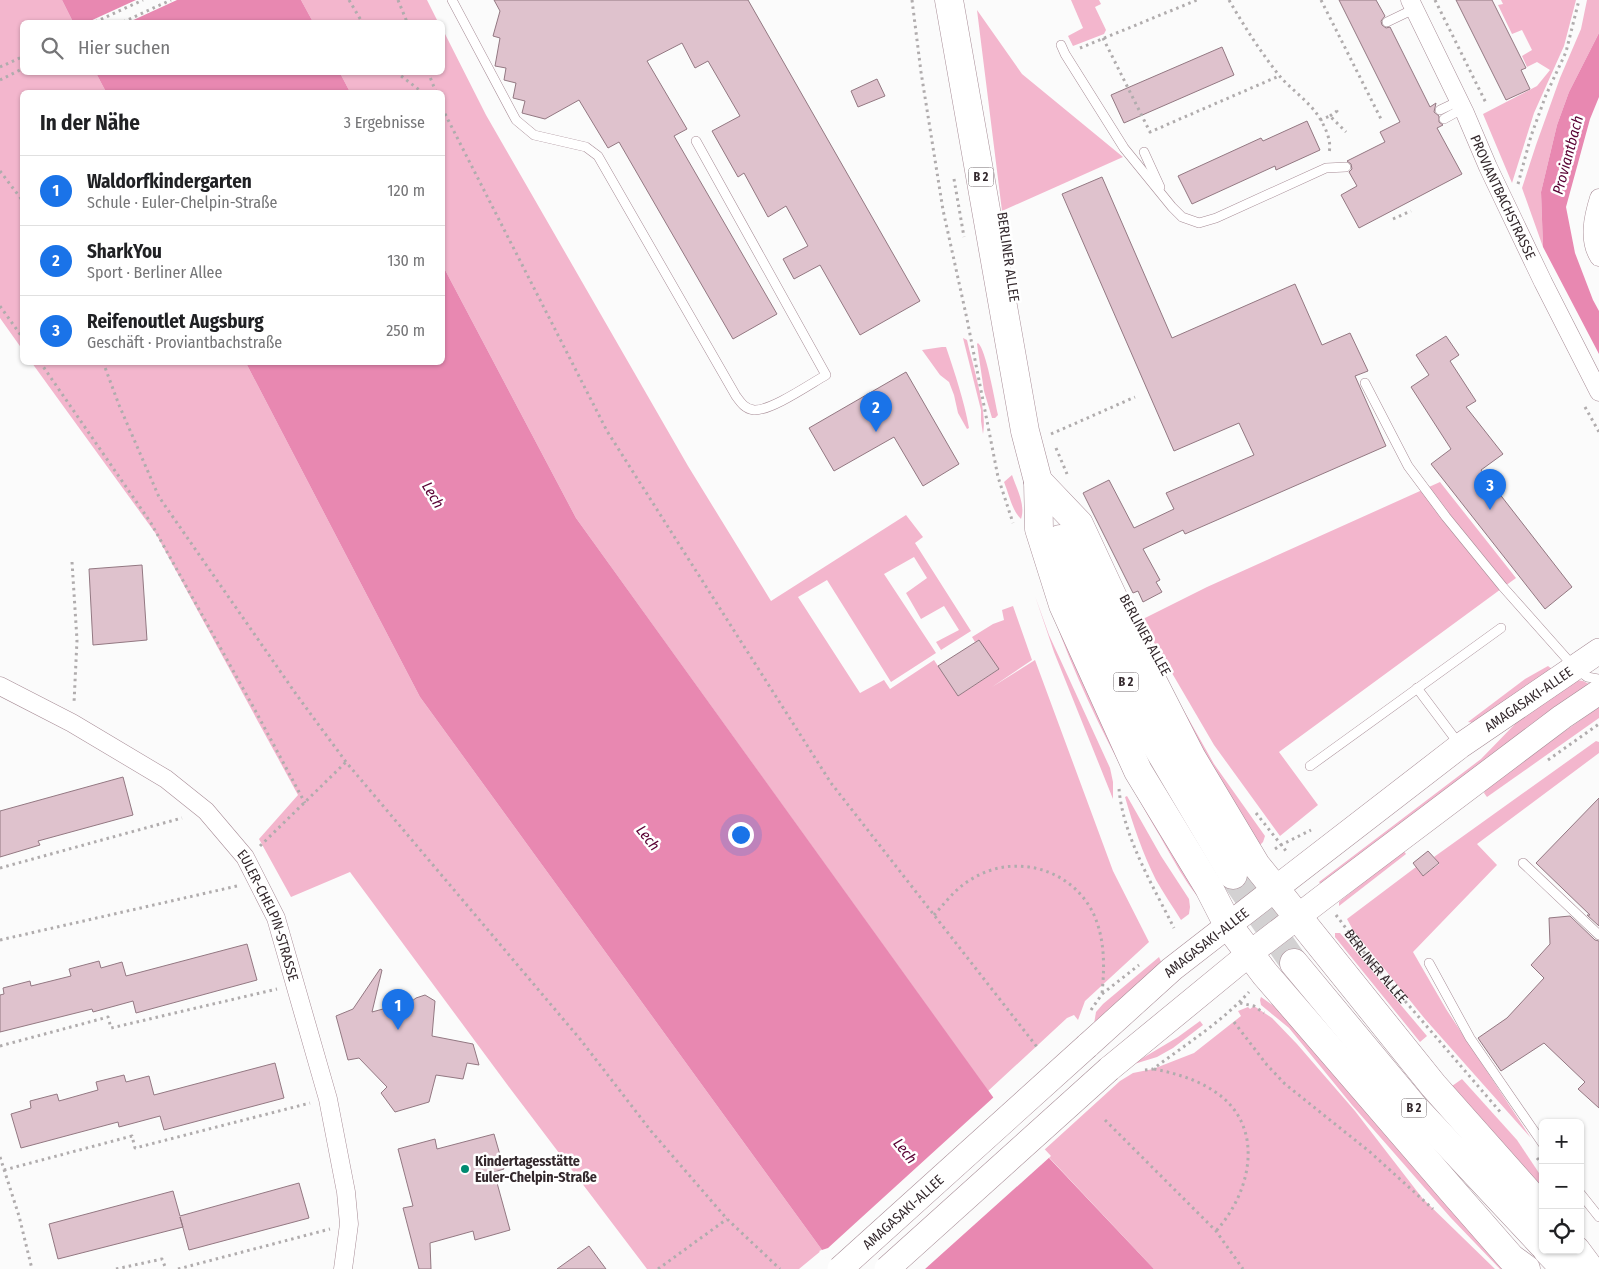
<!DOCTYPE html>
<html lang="de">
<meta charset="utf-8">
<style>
body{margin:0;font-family:"Fira Sans Condensed",sans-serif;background:#f2f2f2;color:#202124}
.controls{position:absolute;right:15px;bottom:15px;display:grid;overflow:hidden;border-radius:8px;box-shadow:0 1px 4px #0004}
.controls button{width:45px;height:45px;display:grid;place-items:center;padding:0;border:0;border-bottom:1px solid #e0e0e0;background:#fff;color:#202124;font:25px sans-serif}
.you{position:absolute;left:740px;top:834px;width:18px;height:18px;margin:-12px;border:4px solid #fff;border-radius:50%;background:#1a73e8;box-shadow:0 0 0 8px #1a73e833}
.badge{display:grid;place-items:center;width:32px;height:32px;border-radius:50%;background:#1a73e8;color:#fff;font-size:16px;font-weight:700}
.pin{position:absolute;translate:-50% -41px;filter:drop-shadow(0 1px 2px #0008)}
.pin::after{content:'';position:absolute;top:26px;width:18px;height:15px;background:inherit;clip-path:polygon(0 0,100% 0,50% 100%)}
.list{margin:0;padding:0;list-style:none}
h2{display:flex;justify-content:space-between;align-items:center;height:65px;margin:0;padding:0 20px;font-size:21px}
h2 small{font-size:16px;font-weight:400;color:#757577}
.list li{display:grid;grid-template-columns:32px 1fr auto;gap:15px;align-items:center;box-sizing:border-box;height:70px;padding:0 20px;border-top:1px solid #e0e0e0}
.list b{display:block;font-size:19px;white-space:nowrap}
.list p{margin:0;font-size:16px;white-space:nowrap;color:#757577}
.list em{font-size:16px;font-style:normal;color:#757577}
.icon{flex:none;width:28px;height:28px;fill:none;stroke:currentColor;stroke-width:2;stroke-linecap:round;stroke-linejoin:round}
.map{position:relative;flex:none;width:1599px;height:1269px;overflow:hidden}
.search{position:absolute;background:#fff;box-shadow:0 1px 4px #0004;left:20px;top:20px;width:425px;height:55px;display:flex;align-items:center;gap:12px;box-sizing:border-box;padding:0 18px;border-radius:8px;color:#757577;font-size:19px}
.panel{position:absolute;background:#fff;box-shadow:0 1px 4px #0004;left:20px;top:90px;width:425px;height:275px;border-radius:8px}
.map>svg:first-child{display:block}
.green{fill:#f3b6cd}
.water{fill:#e888b1}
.pier{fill:#fbfbfb}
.building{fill:#dfc2cd;stroke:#937882}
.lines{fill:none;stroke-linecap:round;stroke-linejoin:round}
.primary-tunnel{stroke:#d3d1d2;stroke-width:28;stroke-dasharray:28 14;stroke-linecap:butt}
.lane-casing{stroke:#a78c96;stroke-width:10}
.street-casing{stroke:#a78c96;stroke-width:19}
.secondary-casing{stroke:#a78c96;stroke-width:26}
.primary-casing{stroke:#a78c96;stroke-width:29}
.path{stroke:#b0acad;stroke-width:3;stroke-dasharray:2.5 4;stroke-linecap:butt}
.lane{stroke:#fff;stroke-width:9}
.street{stroke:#fff;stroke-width:18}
.secondary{stroke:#fff;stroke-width:25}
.primary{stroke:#fff;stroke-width:28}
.secondary-bridge-casing{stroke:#a78c96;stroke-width:26;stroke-linecap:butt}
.secondary-bridge{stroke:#fff;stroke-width:25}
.poi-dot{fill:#008a71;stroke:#fff;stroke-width:2}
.labels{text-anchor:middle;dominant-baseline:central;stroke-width:5;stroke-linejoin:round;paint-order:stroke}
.shield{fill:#fff;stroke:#71696c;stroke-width:1}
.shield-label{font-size:12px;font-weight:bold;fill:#34292d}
.street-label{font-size:14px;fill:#34292d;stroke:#fff}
.poi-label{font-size:14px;font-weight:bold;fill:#34292d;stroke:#fff;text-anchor:start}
.water-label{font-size:15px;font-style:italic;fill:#590033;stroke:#fff}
</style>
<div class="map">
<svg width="1599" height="1269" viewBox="0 0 1599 1269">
<rect width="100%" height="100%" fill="#fbfbfb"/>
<g class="green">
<polygon points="0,0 62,0 73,22 22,22 22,72 96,73 106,92 22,92 22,349 0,318"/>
<polygon points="301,0 427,0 438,22 313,22"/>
<polygon points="1071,0 1099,0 1101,4 1095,7 1106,30 1104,34 1073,46 1068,36 1083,28"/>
<polygon points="1501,0 1576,0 1564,46 1534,113 1512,183 1483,114 1537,86 1550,70 1537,62 1527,67 1522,56 1532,50 1522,30 1512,34 1498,5 1503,4"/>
<polygon points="1587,0 1599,0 1599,33 1569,92 1557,125 1541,192 1543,247 1522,188 1536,145 1560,78 1581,29"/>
<polygon points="977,10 1022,74 1123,157 1002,211"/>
<polygon points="443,30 486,115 688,466 771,601 906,515 923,537 915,543 971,631 941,650 936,642 959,630 944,606 921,619 906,593 927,578 914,557 884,574 936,653 891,682 827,580 798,597 860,693 884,680 890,689 934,660 958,696 998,670 979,640 975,642 972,637 993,624 1004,620 1002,610 1013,606 1032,660 992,687 1035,660 1113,871 1149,942 1085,1001 1078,1020 1074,1015 1067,1018 988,1091 576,518 443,266 442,92 350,92 340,73 442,72"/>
<path d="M963 338 967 340C972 363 988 412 983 434L981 421V410Z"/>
<path d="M978 343C986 349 995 402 998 415L995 418H992L984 391 977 344Z"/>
<path d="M942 347H946C955 374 964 400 969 428L967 429 958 413 954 395 949 382 940 375 922 350Z"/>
<polygon points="32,363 246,363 420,697 822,1250 799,1269 647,1269 509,1087 350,872 291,897 259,839 298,795 156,534"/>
<path d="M1012 475C1016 487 1026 505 1021 519 1012 511 1009 494 1004 482Z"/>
<polygon points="1440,482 1516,578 1279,752 1318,805 1280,836 1214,745 1141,620 1207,587"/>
<path d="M1045 591 1201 900C1185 883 1170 853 1158 833 1113 756 1072 675 1045 591Z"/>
<polygon points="1035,596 1049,635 1110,768 1113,782 1113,799 1054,652"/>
<polygon points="1144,640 1214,764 1265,836 1263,842 1260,845 1258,845 1235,813"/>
<polygon points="1548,666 1552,669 1474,723 1468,722 1525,679"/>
<polygon points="1577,680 1583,681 1591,685 1322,886 1319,882 1481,759 1516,723"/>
<polygon points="1599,707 1599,718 1487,797 1484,793 1488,785"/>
<polygon points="1596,741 1599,742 1599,753 1477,844 1497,865 1413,952 1446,1009 1531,1138 1425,1019 1353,930 1347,919 1416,867 1423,876 1439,864 1434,857"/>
<path d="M1127 796 1161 856 1189 899 1190 907 1189 914 1181 920C1173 907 1164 894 1156 880 1143 854 1133 825 1125 797Z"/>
<polygon points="1403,850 1406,854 1339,906 1339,902"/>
<polygon points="1335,933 1340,933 1427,1036 1420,1042 1335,937"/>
<polygon points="1159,957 1162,964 1094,1024 1096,1012 1103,1004"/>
<polygon points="1261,997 1278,1009 1511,1269 1500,1269 1451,1218 1352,1105 1289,1028 1261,1005 1260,1000"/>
<polygon points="1254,1006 1272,1018 1297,1044 1355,1111 1423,1199 1495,1269 1154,1269 1043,1151 1120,1081 1133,1073 1153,1069 1194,1053 1241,1016 1238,1011 1248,1007 1250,1009"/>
<polygon points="1200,1021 1203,1025 1173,1048 1157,1057 1131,1065 1178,1037"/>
<polygon points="1462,1079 1517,1140 1543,1179 1543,1193 1452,1086"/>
</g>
<g class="water">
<polygon points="62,0 301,0 313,22 73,22"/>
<polygon points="1599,33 1599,97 1590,119 1566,207 1575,253 1593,300 1599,311 1599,354 1543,247 1541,192 1557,125 1569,92"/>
<polygon points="96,73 340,73 350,92 106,92"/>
<polygon points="443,266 576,518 998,1104 1154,1269 842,1269 822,1250 420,697 246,363 442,362"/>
</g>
<g class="pier">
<polygon points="136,0 177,0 129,22 88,22"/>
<polygon points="995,1096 1051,1156 925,1269 838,1269 819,1251 828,1248"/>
</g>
<g class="building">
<polygon points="494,0 748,0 920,301 860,335 820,265 794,279 783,259 808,246 786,206 768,217 744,173 738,177 712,131 740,116 708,61 695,68 682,43 647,61 687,129 674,136 777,314 733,339 619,142 608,148 579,100 545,119 522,113 525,101 513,98 516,83 504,80 506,68 495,66 500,38 493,36 500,11"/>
<polygon points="1339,0 1376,0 1385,16 1381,21 1382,25 1386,28 1390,27 1430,107 1436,103 1434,112 1439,116 1439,122 1443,125 1437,128 1462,174 1359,228 1341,195 1357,186 1349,172 1352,169 1351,164 1347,161 1385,142 1380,132 1400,122"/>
<polygon points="1456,0 1492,0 1526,68 1521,70 1530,89 1506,100"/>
<polygon points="1222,47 1234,75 1124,123 1111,95"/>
<polygon points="877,79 885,96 858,107 851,91"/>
<polygon points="1307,121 1320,150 1276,170 1275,166 1192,204 1178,176 1261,138 1263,141"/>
<polygon points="1102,177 1172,338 1295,284 1322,345 1350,333 1368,371 1355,376 1386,446 1185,534 1183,530 1143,549 1160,580 1156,582 1162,592 1143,602 1138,591 1133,593 1083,493 1109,480 1134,528 1174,509 1166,493 1254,455 1239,423 1174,451 1062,194"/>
<polygon points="1446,336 1459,355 1450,361 1476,401 1466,407 1503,454 1481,470 1572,587 1545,609 1431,464 1451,449 1411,387 1429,375 1416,355"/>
<polygon points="906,372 959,464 923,486 894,437 834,471 809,428"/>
<polygon points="142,565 147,640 93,645 89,569"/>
<polygon points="979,640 999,669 958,696 938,666"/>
<polygon points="123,777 133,815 38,841 40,845 0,857 0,811"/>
<polygon points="1599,798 1599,926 1587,915 1590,915 1536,863"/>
<polygon points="1428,851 1439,863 1423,876 1413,863"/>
<polygon points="1570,916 1595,940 1599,941 1599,1108 1578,1089 1585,1082 1544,1043 1501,1071 1478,1038 1507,1018 1544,978 1531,965 1550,944 1549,918"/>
<polygon points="247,944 257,980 136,1013 133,1001 93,1012 92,1009 0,1032 0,995 4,994 3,988 30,981 31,986 71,976 69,969 99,961 101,968 122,962 126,976"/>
<polygon points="380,969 382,970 372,1012 412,1001 416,998 425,995 435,1001 432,1036 473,1044 479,1065 467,1063 463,1079 436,1075 429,1102 395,1112 381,1093 387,1087 359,1058 348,1060 336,1016 353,1009"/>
<polygon points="275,1063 284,1098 164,1130 160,1116 119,1127 118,1122 21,1148 11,1114 31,1108 30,1101 57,1094 59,1101 98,1090 96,1082 124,1075 126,1082 149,1076 154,1095"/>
<polygon points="494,1134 504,1169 494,1172 510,1230 475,1240 473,1231 430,1243 431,1269 419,1269 403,1208 413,1206 398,1149 435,1139 437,1149"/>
<polygon points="299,1183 309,1218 189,1250 180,1217 183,1227 58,1259 49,1224 173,1191 180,1216"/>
<polygon points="589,1246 606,1269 557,1269"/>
</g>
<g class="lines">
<polyline class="primary-tunnel" points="1233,875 1294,963"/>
<defs>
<g id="lane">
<path d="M452 0 516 120 534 135 586 147 598 156 736 396C741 403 745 409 754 410 771 411 810 384 826 375L696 141"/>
<polyline points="1387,22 1414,9"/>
<polyline points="1061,45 1065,54 1124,148 1172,207 1182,217 1199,223 1216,218 1326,168 1346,167"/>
<polyline points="1440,110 1459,101"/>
<polyline points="1444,119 1462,109"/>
<polyline points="1144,152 1160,187"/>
<polyline points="1365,383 1408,466 1446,517 1503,587 1575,668 1587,677 1599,679"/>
<polyline points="1417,688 1459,744"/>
<polyline points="1310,766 1501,628"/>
<polyline points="1523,863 1599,935"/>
<polyline points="1429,963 1470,1038 1543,1144"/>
<polyline points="1580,1193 1599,1217"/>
</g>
<g id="street">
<path id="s2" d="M1410 0 1465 113 1488 167 1543 282 1599 392"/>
<path d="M1599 198C1593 217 1588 240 1599 257"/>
<path id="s3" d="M0 686 72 723 166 779 206 811 245 857 276 918 328 1099 346 1192 349 1224 343 1269"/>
</g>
<g id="secondary">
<path id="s4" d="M1087 1046 1172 969 1275 889 1460 746 1599 651"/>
<polyline points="1109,1069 1249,954 1322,898 1562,717 1599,692"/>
</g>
<g id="primary">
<polyline points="949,0 1025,431 1038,481 1045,498"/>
<polyline points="1038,481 1039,529 1063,605 1138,771 1209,888 1228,925 1265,974 1455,1194 1511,1258 1526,1269"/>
<polyline points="1038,481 1079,524 1144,664 1192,758 1256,865 1433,1085 1543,1209"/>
<polyline points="1060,539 1072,572 1156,745 1233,875"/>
<polyline points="1294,963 1412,1105 1543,1245"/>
<polyline points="1547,1250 1565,1269"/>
<polyline points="1576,1250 1590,1269"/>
</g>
</defs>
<use href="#lane" class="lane-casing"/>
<use href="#street" class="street-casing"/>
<use href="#secondary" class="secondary-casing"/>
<use href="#primary" class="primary-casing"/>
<g class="path">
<polyline points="349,0 362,22"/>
<polyline points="398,0 407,22"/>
<polyline points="912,0 921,72 943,210 967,319 998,477 1013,523"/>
<path d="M1229 0C1244 26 1260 51 1278 74 1290 89 1308 100 1319 117 1325 127 1332 140 1329 153"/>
<polyline points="1321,0 1381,119"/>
<polyline points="1435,0 1486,103"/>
<polyline points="95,22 143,0"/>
<polyline points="123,22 171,0"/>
<polyline points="1103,38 1150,132 1279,76"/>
<polyline points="1080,48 1197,0"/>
<polyline points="0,67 22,57"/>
<polyline points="396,72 422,92"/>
<polyline points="428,72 436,92"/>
<polyline points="0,80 22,69"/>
<polyline points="442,108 607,431 831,783 1037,1047"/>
<polyline points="1330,116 1337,111 1335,109"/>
<polyline points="1320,120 1330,116 1346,132"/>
<polyline points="0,171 22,200"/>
<polyline points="954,179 964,237"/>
<polyline points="1518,184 1531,136 1546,95 1566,52 1579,0"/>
<polyline points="1393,219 1411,211"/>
<polyline points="0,306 22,337"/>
<polyline points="40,362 151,523 255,710 305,803"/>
<polyline points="103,362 119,405 159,497 296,694 346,762 580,1039 651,1131 727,1219 780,1269"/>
<polyline points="1585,407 1599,432"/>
<polyline points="1051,434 1135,397"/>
<polyline points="1056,448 1067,474"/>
<polyline points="72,562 77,640 74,703"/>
<polyline points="1548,760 1599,724"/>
<path d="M1119 789C1123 836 1153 886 1174 928"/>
<polyline points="1256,813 1286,851"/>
<polyline points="260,846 346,762"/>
<polyline points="1275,849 1281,845 1311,830"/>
<polyline points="0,868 182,818"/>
<path d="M934 915C945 903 955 889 970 880 1018 849 1084 872 1099 929 1105 951 1104 972 1102 994"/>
<path id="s1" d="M1336 915 1369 959 1502 1114"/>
<polyline points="0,940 237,886"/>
<polyline points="1240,1003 1254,1006 1264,1013"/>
<polyline points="1091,1010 1102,994 1139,965"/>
<polyline points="1234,1022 1267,1065 1285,1084 1370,1152 1433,1209"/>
<polyline points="0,1046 108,1017 111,1028 277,989"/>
<path d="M1154 1069C1174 1073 1196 1079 1214 1091 1266 1125 1252 1191 1216 1231"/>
<path d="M1145 1070 1153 1069C1185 1045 1223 1021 1249 992"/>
<polyline points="1105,1120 1216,1231 1243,1269"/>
<polyline points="0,1157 19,1216 32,1269"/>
<polyline points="1537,1158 1543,1165"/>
<polyline points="4,1170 132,1136 135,1148 310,1103"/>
<polyline points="116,1269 162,1259 166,1269"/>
<polyline points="178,1269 330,1229"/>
<polyline points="658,1269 727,1219"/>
</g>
<use href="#lane" class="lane"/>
<use href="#street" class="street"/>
<use href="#secondary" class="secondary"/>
<use href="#primary" class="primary"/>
<defs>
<g id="secondary-bridge">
<path id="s5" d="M840 1269 1087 1046"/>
<polyline points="887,1269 1109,1069"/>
</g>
</defs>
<use href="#secondary-bridge" class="secondary-bridge-casing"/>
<use href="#secondary-bridge" class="secondary-bridge"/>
</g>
<circle class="poi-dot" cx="465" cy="1169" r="5"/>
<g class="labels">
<g class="shield">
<rect x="968.5" y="167.5" width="25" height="19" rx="4"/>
<rect x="1113.5" y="672.5" width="25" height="19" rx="4"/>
<rect x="1401.5" y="1098.5" width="25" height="19" rx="4"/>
</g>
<g class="shield-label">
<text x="981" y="177">B 2</text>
<text x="1126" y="682">B 2</text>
<text x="1414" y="1108">B 2</text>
</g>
<g class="street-label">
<text stroke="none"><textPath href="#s2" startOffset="218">PROVIANTBACHSTRASSE</textPath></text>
<text transform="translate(1008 257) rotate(82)">BERLINER ALLEE</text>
<text transform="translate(1145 635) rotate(61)">BERLINER ALLEE</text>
<text stroke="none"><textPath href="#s4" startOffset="562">AMAGASAKI-ALLEE</textPath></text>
<text stroke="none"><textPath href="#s3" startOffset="365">EULER-CHELPIN-STRASSE</textPath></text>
<text stroke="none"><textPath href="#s4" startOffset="158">AMAGASAKI-ALLEE</textPath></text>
<text stroke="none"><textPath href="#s1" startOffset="65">BERLINER ALLEE</textPath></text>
<text stroke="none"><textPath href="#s5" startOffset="85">AMAGASAKI-ALLEE</textPath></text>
</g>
<g class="poi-label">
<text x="475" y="1161">Kindertagesstätte<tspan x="475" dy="16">Euler-Chelpin-Straße</tspan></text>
</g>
<g class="water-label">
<text transform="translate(1568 155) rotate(-75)">Proviantbach</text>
<text transform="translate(433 495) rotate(59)">Lech</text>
<text transform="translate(648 838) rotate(51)">Lech</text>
<text transform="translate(905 1151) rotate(51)">Lech</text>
</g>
</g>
</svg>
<div class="controls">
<button>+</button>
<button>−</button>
<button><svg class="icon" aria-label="locate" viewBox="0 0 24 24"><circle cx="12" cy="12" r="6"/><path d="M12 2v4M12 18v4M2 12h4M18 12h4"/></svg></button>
</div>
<div class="you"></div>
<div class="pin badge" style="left:398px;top:1030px">1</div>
<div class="pin badge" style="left:876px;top:432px">2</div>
<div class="pin badge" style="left:1490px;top:510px">3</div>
<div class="search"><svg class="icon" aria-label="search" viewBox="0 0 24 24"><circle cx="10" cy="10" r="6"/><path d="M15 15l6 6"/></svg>Hier suchen</div>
<section class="panel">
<h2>In der Nähe<small>3 Ergebnisse</small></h2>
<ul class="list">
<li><span class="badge">1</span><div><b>Waldorfkindergarten</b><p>Schule · Euler-Chelpin-Straße</p></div><em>120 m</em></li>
<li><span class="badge">2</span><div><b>SharkYou</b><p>Sport · Berliner Allee</p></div><em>130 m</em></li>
<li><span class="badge">3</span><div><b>Reifenoutlet Augsburg</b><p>Geschäft · Proviantbachstraße</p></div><em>250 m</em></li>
</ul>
</section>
</div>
